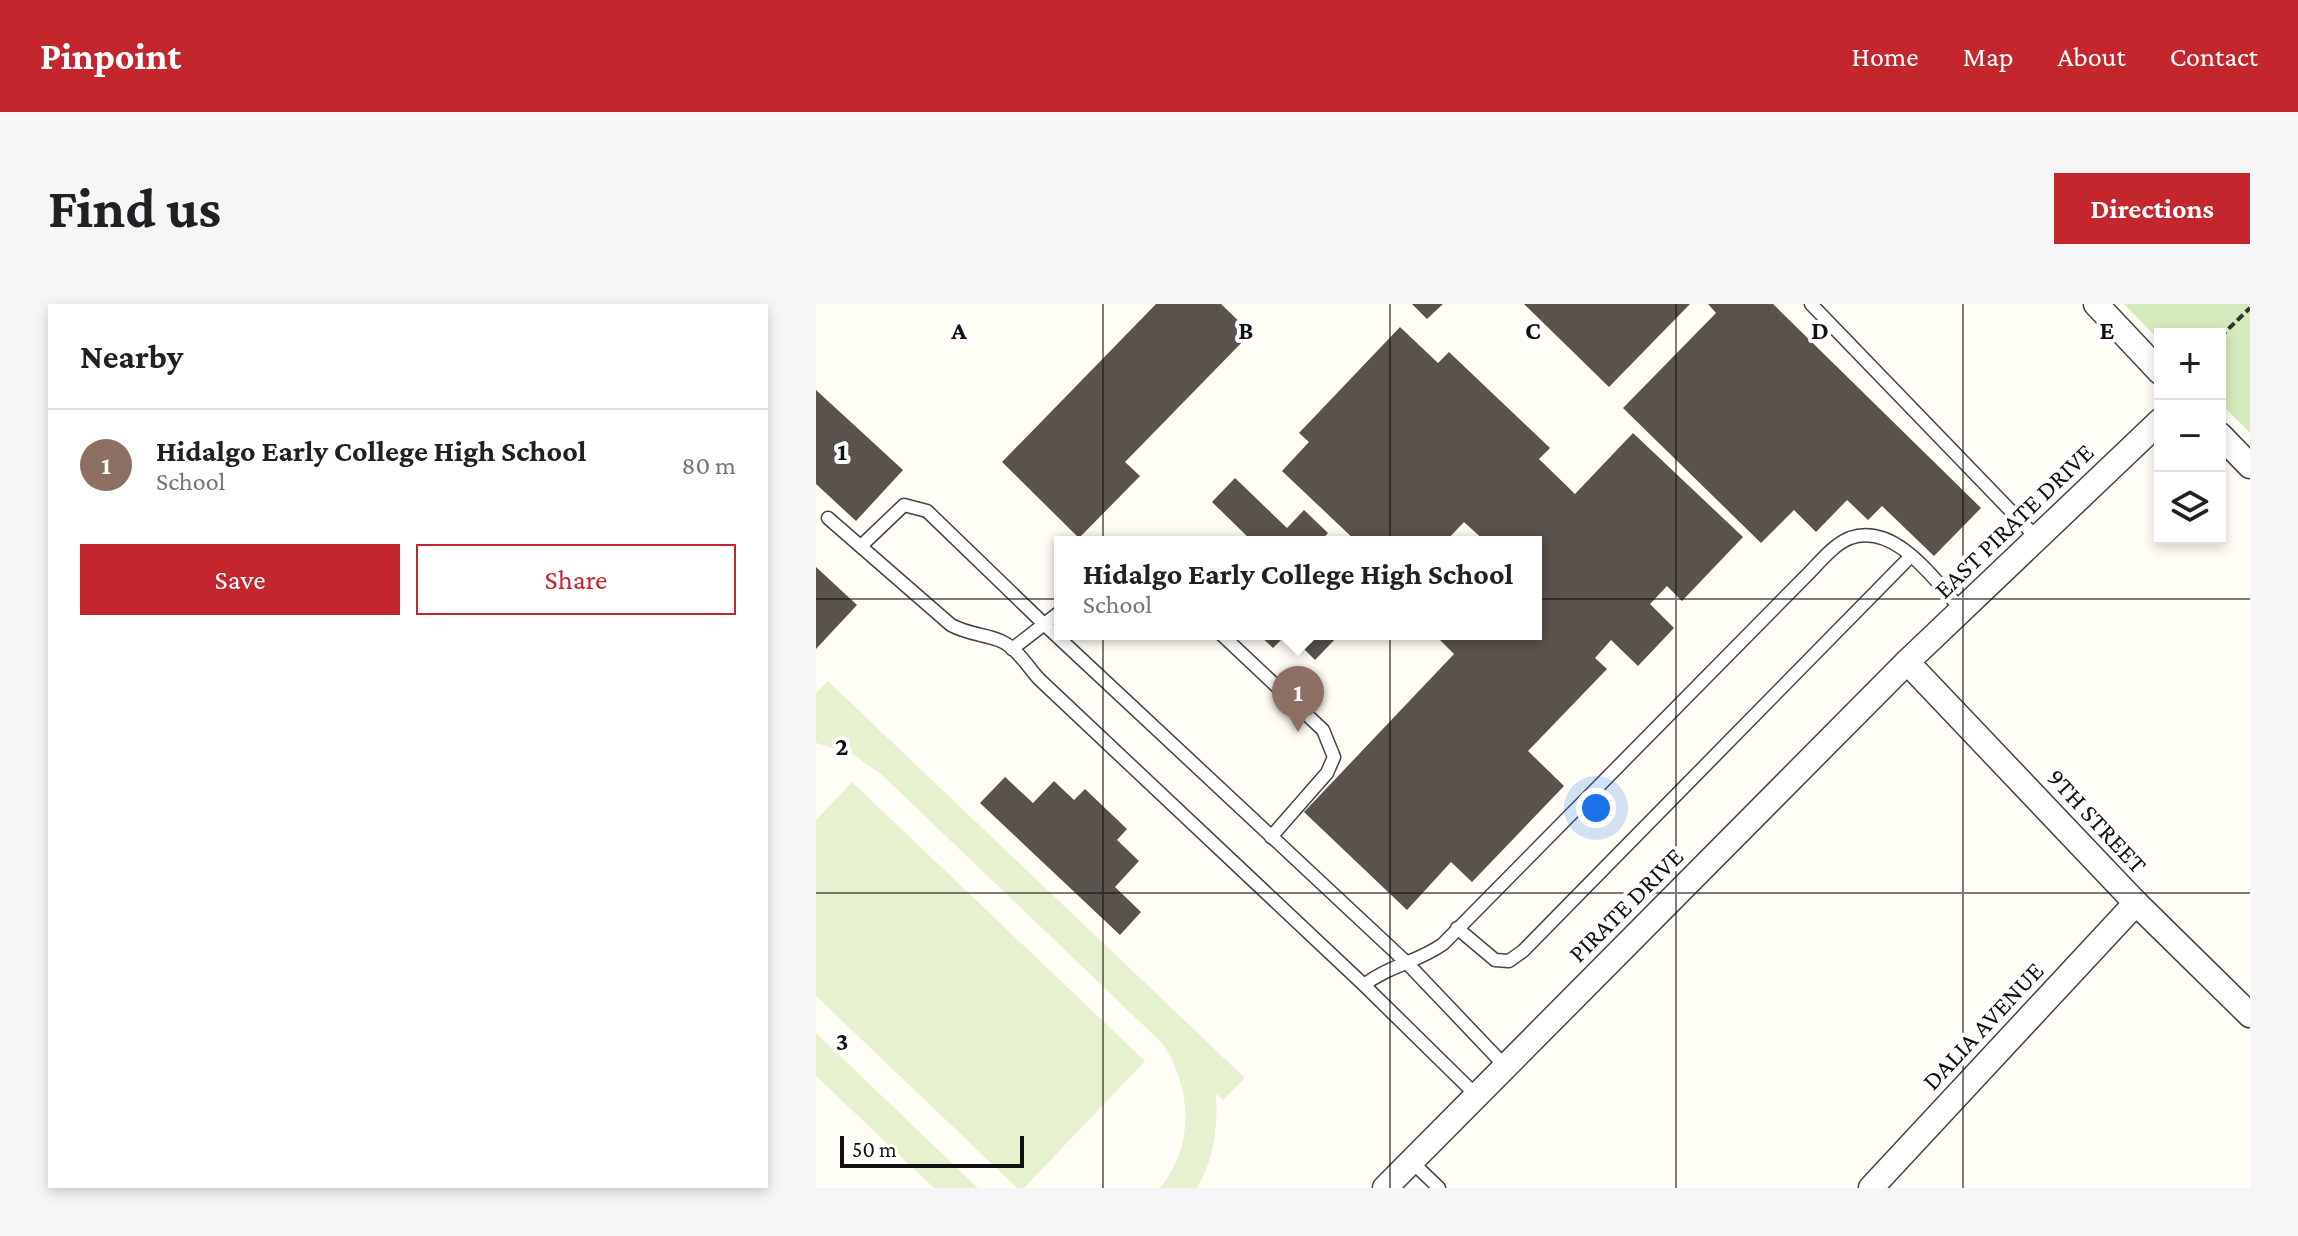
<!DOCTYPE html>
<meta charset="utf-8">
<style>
body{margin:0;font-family:"Crimson Pro",serif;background:#f6f6f6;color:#202124}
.controls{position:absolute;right:24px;top:24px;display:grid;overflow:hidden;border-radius:0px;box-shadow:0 4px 12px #0003}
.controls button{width:72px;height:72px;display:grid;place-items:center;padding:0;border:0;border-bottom:2px solid #e0e0e0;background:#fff;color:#202124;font:40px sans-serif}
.scale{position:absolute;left:24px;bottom:20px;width:184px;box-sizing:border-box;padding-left:8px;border:4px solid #111;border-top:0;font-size:22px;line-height:28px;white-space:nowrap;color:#111;-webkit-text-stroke:6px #fff;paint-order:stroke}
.you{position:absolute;left:780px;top:504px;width:28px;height:28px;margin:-20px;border:6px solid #fff;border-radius:50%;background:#1a73e8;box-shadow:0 0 0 12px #1a73e833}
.badge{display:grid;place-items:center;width:52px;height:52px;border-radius:50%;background:#c4262e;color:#fff;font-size:26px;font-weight:700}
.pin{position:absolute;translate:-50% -66px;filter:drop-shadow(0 2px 4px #0008)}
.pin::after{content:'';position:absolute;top:42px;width:28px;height:24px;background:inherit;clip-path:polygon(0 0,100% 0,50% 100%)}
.popup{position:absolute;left:238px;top:232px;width:488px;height:104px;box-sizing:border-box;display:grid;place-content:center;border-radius:0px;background:#fff;filter:drop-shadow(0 2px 6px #0005);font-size:26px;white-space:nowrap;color:#757577}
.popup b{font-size:30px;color:#202124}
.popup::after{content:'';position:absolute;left:50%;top:100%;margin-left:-16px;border:16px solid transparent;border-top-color:#fff}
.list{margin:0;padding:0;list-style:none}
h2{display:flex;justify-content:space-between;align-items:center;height:104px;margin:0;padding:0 32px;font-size:34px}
h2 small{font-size:26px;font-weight:400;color:#757577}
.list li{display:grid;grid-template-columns:52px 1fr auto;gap:24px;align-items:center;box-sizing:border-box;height:112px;padding:0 32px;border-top:2px solid #e0e0e0}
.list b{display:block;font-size:30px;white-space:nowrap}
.list p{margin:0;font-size:26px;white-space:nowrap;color:#757577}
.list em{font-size:26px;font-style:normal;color:#757577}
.actions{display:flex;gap:16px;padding:24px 32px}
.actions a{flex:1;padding:18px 0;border:2px solid #c4262e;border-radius:0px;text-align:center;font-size:28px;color:#c4262e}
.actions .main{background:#c4262e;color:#fff}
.icon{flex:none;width:44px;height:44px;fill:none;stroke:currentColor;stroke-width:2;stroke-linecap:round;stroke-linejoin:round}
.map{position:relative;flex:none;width:1434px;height:884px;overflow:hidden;border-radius:0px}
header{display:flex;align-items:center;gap:48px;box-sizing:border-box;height:112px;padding:0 40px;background:#c4262e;color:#fff}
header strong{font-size:38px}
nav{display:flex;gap:44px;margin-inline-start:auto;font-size:28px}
.intro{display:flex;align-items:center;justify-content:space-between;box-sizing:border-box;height:192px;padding:0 48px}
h1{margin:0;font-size:56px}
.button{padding:20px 36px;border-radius:0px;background:#c4262e;color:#fff;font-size:28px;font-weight:700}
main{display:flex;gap:48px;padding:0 48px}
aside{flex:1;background:#fff;border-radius:0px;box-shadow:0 4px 12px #0003}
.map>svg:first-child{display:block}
.green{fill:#d5ebbd}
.pitch{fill:#e6f2cf}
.building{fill:#5a524d}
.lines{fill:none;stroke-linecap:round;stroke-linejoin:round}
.service-casing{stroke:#444;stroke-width:15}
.minor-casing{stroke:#444;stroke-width:27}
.path{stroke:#333;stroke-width:4;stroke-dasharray:8 4;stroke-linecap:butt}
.service{stroke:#fff;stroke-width:12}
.minor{stroke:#fff;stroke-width:24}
.grid{fill:none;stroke:#111;stroke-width:2;stroke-opacity:0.55}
.labels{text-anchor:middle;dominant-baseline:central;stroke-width:8;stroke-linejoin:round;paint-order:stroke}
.street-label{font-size:26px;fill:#111;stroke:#fff}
.grid-label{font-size:26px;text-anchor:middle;font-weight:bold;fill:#111;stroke:#fff;stroke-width:8;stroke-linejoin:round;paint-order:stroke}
</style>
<header>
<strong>Pinpoint</strong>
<nav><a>Home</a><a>Map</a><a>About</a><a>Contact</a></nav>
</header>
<div class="intro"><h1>Find us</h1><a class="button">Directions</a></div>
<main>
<aside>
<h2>Nearby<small></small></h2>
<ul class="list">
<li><span class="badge" style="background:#8d6e63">1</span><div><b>Hidalgo Early College High School</b><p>School</p></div><em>80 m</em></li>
</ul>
<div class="actions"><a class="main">Save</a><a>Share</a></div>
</aside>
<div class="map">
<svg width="1434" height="884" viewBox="0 0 1434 884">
<rect width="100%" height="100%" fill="#fffdf5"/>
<polygon class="green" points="1308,0 1434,0 1434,129 1404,99 1404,30 1344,30 1344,37"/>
<g class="pitch">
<path d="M12 377 429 774 407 796 400 790C402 823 398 855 381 884H344C379 840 376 786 347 740L65 470 35 449 0 439V389Z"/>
<polygon points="36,478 329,757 208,884 201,884 0,692 0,516"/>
<polygon points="0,729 162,884 118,884 0,772"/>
</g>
<g class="building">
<polygon points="340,0 405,0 435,29 309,158 324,172 263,234 186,158"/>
<polygon points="596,0 627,0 611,15"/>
<polygon points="708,0 874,0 793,83"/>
<polygon points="892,0 957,0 1165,204 1118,252 1066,202 1052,216 1031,196 1000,228 978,206 945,239 807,104 900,9"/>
<polygon points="584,23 622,59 633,48 734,144 723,155 759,190 817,129 927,233 866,297 851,282 834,300 858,324 822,362 795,336 779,354 791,365 712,447 748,482 656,578 635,558 591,606 488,508 638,350 618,330 720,330 720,238 670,238 648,218 629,238 541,238 466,167 493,138 483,129"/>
<polygon points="0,86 87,166 40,217 0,180"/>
<polygon points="419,174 471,224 488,206 512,229 504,238 437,238 396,198"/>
<polygon points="0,263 41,301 0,345"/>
<polygon points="442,330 471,330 457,344"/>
<polygon points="473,330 524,330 499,356"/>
<polygon points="189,473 217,499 238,477 258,496 269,485 311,525 301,536 323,557 299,583 325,608 304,631 164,499"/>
</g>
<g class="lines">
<defs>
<g id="service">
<polyline points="995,0 1220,233"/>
<path d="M12 214 135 321C154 331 169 330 185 337 201 344 212 363 223 375L548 681 660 791"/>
<polyline points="45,242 88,201 111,207 229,321 591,659 689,762"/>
<polyline points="405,330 507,426 518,453 511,469 455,533"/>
<polyline points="196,345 244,308"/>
<polyline points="641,624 679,656 693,657 707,647 1095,252"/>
<path d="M548 681C572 662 602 658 627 640L991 271C1003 259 1018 240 1034 234 1080 218 1118 276 1145 305"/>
<polyline points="595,857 623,884"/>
</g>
<g id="minor">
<polyline points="1280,0 1344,68"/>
<polyline points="1404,131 1434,162"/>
<polyline points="1091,358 1320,599 1434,711"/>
<polyline points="569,884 1091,358 1344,117"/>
<polyline points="1055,884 1320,599"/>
</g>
</defs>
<use href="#service" class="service-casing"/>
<use href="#minor" class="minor-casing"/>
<polyline class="path" points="1404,33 1434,4"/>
<use href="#service" class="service"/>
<use href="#minor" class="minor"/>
</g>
<path class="grid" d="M287 0V884M574 0V884M860 0V884M1147 0V884M0 295H1434M0 589H1434"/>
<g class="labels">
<g class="street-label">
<text transform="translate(1198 217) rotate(-44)">EAST PIRATE DRIVE</text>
<text transform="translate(1281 517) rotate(47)">9TH STREET</text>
<text transform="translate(810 601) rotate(-45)">PIRATE DRIVE</text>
<text transform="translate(1167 722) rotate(-47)">DALIA AVENUE</text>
</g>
</g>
<g class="grid-label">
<text x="143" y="35">A</text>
<text x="430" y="35">B</text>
<text x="717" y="35">C</text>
<text x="1004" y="35">D</text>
<text x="1291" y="35">E</text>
<text x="26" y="156">1</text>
<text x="26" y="451">2</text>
<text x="26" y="746">3</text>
</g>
</svg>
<div class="controls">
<button>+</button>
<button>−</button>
<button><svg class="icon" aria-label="layers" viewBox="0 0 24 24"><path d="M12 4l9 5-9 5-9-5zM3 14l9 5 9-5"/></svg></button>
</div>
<div class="scale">50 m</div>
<div class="you"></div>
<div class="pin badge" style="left:482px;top:428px;background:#8d6e63">1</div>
<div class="popup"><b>Hidalgo Early College High School</b>School</div>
</div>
</main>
